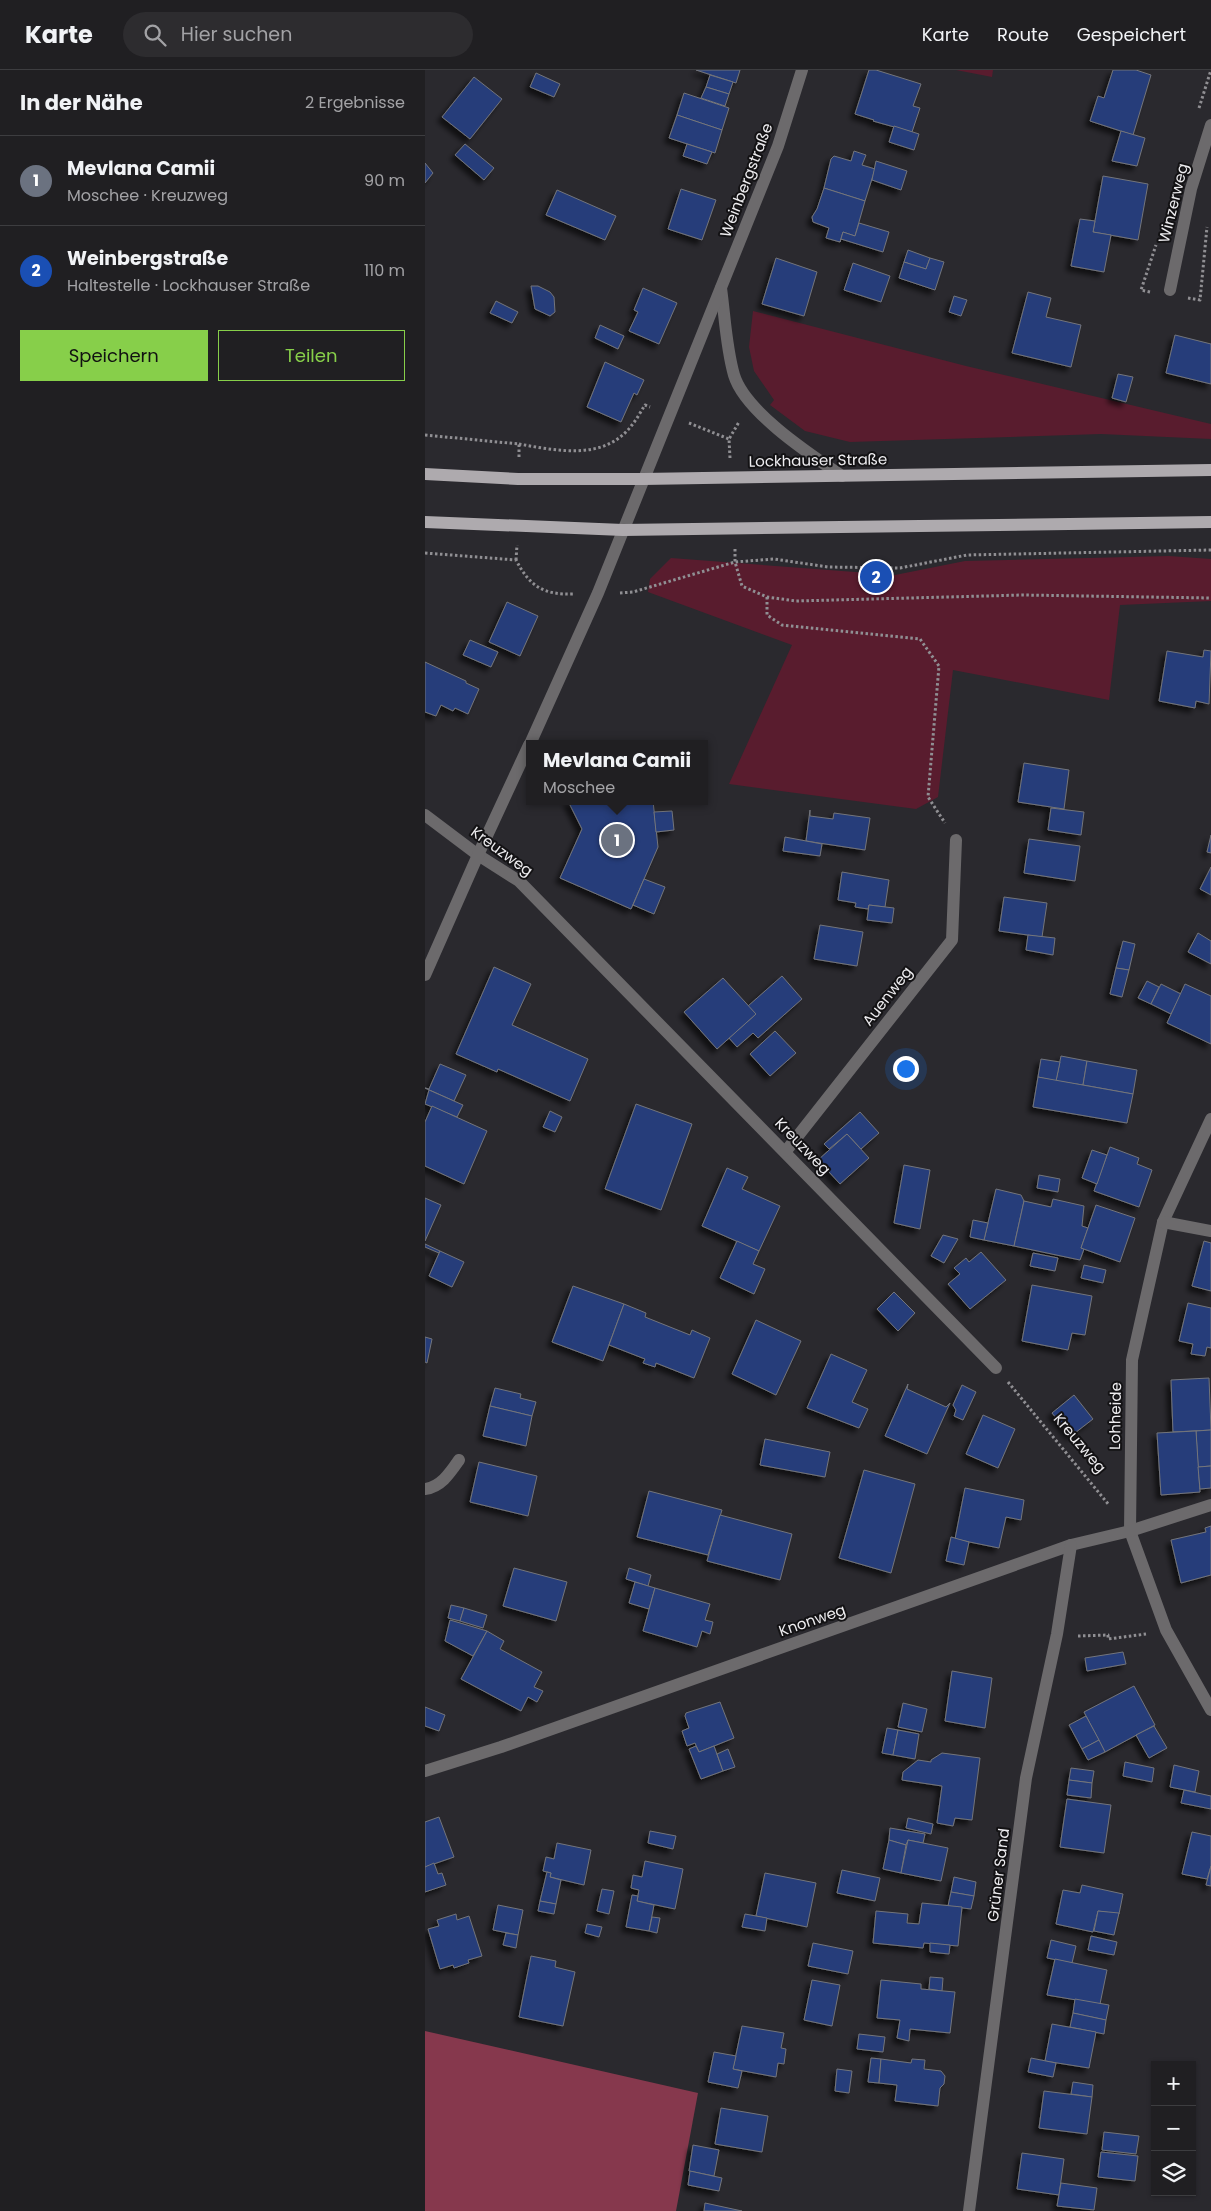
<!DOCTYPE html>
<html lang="de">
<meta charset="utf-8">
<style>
body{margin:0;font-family:Poppins,sans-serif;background:#2d2c2f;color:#f1f3f6}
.controls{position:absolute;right:15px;bottom:15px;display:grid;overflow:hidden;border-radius:0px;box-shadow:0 1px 4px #0004}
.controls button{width:45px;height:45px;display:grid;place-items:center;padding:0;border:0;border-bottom:1px solid #3d3d40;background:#201f22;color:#f1f3f6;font:25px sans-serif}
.you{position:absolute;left:480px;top:998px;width:18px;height:18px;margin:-12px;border:4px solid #fff;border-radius:50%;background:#1a73e8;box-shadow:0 0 0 8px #1a73e833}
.badge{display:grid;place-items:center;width:32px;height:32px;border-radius:50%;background:#87cf4a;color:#fff;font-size:16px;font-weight:700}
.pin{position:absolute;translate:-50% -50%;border:2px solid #fff;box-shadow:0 1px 5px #0006}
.popup{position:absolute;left:101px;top:670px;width:182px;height:65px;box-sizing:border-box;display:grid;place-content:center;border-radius:0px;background:#201f22;filter:drop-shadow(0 1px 4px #0005);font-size:16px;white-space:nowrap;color:#a2a2a5}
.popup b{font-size:19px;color:#f1f3f6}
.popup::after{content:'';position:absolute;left:50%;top:100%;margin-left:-10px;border:10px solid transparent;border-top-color:#201f22}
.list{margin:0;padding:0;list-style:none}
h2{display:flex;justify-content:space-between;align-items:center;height:65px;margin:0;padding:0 20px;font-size:21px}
h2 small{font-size:16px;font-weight:400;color:#a2a2a5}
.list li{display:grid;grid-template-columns:32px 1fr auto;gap:15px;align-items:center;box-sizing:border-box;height:90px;padding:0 20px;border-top:1px solid #3d3d40}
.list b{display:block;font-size:19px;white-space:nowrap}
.list p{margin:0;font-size:16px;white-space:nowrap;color:#a2a2a5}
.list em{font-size:16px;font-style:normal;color:#a2a2a5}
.actions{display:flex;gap:10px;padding:15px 20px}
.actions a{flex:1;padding:11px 0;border:1px solid #87cf4a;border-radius:0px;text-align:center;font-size:18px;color:#87cf4a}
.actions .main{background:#87cf4a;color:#111}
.icon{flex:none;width:28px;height:28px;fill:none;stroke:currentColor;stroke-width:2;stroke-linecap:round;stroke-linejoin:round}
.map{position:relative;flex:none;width:786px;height:2141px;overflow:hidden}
header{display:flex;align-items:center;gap:30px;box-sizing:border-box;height:70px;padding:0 25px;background:#201f22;border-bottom:1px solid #3d3d40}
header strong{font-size:24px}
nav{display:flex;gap:28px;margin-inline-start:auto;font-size:18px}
.search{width:350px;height:45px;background:#2d2c2f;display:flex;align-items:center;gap:12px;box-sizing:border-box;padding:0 18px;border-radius:28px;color:#a2a2a5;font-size:19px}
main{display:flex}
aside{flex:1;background:#201f22}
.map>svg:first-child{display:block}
.green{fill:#591c2e}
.forest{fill:#86384d}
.building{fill:#253c7a;stroke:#73757b;filter:url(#shadow)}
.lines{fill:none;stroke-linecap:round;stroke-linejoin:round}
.path{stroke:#908f93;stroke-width:3;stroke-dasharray:2.5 2.5;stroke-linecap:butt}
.minor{stroke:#6c6a6c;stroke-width:12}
.major{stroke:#aeaaae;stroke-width:12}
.labels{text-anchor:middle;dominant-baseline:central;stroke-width:4;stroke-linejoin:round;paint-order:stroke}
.street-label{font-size:15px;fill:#eeedf0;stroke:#131214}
</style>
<header>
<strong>Karte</strong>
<div class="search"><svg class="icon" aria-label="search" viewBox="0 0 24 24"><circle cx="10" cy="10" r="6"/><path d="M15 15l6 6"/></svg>Hier suchen</div>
<nav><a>Karte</a><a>Route</a><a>Gespeichert</a></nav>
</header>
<main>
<aside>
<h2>In der Nähe<small>2 Ergebnisse</small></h2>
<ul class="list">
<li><span class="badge" style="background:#6b7280">1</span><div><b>Mevlana Camii</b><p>Moschee · Kreuzweg</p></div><em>90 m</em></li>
<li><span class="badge" style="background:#1a4fb4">2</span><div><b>Weinbergstraße</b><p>Haltestelle · Lockhauser Straße</p></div><em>110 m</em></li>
</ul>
<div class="actions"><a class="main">Speichern</a><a>Teilen</a></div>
</aside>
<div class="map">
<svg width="786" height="2141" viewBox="0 0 786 2141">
<defs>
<filter id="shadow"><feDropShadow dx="-4.5" dy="4.5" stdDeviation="2.5" flood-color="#0009"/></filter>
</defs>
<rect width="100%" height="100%" fill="#2a292e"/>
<g class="green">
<polygon points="531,0 568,0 567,7"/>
<polygon points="328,241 541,296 786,354 786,369 676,364 425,372 380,361 345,335 349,330 329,301 324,277"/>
<polygon points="744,486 786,489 786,531 695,535 684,630 528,600 513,727 491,739 304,714 367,575 223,522 225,509 246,488 470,505 540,491"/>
</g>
<polygon class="forest" points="0,1961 273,2023 251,2141 0,2141"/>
<g class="building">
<polygon points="271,0 315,0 311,13"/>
<polygon points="444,0 451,0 496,14 488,36 495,38 487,62 448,51 449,50 430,44"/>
<polygon points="688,0 711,0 726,5 708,65 665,51 673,26 679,28"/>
<polygon points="111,3 135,14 129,27 105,17"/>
<polygon points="285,5 308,12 304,24 281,17"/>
<polygon points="49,7 77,29 45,69 17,47"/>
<polygon points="281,17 304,24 300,36 276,28"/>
<polygon points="259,23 304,38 297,60 252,45"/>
<polygon points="252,45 297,60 290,83 244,68"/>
<polygon points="469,56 494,64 489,80 464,72"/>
<polygon points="696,61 720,68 712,96 687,91"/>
<polygon points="40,74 69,98 59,110 30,85"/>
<polygon points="262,74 287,82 282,94 258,86"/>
<polygon points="429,81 441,85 437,95 450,99 440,131 399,118 406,89 409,86 426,91"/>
<polygon points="451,91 482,101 476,120 447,110"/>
<polygon points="0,93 8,103 0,113"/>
<polygon points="678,106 723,114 713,170 668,162"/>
<polygon points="399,118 440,131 430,166 418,162 415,172 401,168 404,158 388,152 387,147 392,139"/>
<polygon points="256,119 291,130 277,170 243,159"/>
<polygon points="132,120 191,146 180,170 121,145"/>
<polygon points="655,149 670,151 668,162 686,165 679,202 646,196"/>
<polygon points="434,153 464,162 458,182 416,169 415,172 418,162 430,166"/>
<polygon points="483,180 505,188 501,199 479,192"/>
<polygon points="351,188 392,202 379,246 337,234"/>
<polygon points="505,188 519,192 510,220 474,208 479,192 501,199"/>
<polygon points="428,193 465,206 456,232 419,220"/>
<polygon points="106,216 113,216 125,222 129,227 130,242 125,246 110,239"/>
<polygon points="218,218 252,233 234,274 204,261 213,242 209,240"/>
<polygon points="603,222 626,228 621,247 656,255 646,297 587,283"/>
<polygon points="529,226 542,230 536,246 524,242"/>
<polygon points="71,231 93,242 87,253 65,243"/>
<polygon points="175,255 199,266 193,279 170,268"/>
<polygon points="750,265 786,274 786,314 741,303"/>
<polygon points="180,292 219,310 212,325 209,323 196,352 162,337"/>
<polygon points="693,304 708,307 701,332 687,328"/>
<polygon points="82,532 113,546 95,586 64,572"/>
<polygon points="45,570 73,582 66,597 38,585"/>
<polygon points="779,580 786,581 784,634 771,631 770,638 734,631 742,581 778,587"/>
<polygon points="0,592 41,611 41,613 54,619 43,644 30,638 28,641 16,635 11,646 0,642"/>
<polygon points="599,693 644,700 639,739 593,732"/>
<polygon points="143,731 228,731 233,777 206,839 135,808 157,759"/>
<polygon points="626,738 659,742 656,765 623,760"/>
<polygon points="385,740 385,746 408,749 409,743 445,748 440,780 381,771"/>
<polygon points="247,741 249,760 231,762 229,742"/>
<polygon points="786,765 786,783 782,782"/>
<polygon points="360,767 397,774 395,786 358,781"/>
<polygon points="604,769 655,776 650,811 599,803"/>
<polygon points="786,797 786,825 775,819"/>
<polygon points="417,802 464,810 460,837 444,835 443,839 430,837 431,833 413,830"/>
<polygon points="219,809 240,817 229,844 208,835"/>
<polygon points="579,827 622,833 617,867 574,861"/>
<polygon points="444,835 469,838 467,853 442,850"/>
<polygon points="395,855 438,862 432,896 389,889"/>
<polygon points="773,863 786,871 786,894 763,882"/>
<polygon points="603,865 630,868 628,885 601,880"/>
<polygon points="698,871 710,874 704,900 691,898"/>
<polygon points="69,897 106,914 87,955 163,989 145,1031 73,999 72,1002 31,984"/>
<polygon points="691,898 704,900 697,927 685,924"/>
<polygon points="357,906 377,929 333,968 328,963 312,977 304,968 331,944 323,936"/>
<polygon points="298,908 331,944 292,979 259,942"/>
<polygon points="722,911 734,917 726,934 713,928"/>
<polygon points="736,914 756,924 746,944 726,934"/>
<polygon points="760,914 786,926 786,974 742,953"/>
<polygon points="350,961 371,983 345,1006 325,984"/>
<polygon points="636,986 662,991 658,1015 631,1011"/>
<polygon points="616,989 635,992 631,1011 613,1007"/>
<polygon points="662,991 712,1000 708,1024 658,1015"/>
<polygon points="15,994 41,1005 29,1031 0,1018 4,1019"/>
<polygon points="613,1007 708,1024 702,1053 608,1037"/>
<polygon points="4,1020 38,1035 32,1047 0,1034"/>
<polygon points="211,1034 267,1054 236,1140 180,1119"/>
<polygon points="7,1036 62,1061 39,1114 0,1096 0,1052"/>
<polygon points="125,1041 137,1047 130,1062 118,1057"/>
<polygon points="435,1042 454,1063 436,1079 422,1064 404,1079 399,1074"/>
<polygon points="422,1064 444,1088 415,1114 393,1090"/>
<polygon points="685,1077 714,1088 712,1094 727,1100 714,1137 669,1121"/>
<polygon points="667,1080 682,1085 672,1114 657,1108"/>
<polygon points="479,1095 505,1100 495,1159 469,1153"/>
<polygon points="302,1098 323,1107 317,1119 355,1136 334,1181 277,1156"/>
<polygon points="614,1105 635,1109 633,1122 612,1118"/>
<polygon points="571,1119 596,1125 599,1131 589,1176 559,1170"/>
<polygon points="0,1128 16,1135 0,1171"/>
<polygon points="628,1129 659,1136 657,1156 663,1158 656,1178 659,1179 655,1190 589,1176 599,1131 626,1137"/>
<polygon points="671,1135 710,1148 695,1192 656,1178"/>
<polygon points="548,1150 563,1153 559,1170 545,1167"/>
<polygon points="518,1165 533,1169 519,1193 506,1186"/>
<polygon points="312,1171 334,1181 328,1194 340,1199 329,1224 295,1208"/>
<polygon points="779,1171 786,1173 786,1221 767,1216"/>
<polygon points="0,1174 15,1181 14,1183 0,1177"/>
<polygon points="15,1181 39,1192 27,1217 4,1206"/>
<polygon points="556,1182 581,1210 545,1239 523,1214 535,1204 529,1198 541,1188 544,1192"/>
<polygon points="608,1183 633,1188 630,1201 605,1196"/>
<polygon points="659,1195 681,1200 678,1213 656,1208"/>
<polygon points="607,1215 667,1226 660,1265 647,1263 643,1280 597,1271"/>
<polygon points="148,1216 199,1234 178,1291 127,1272"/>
<polygon points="469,1222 490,1243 473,1261 452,1239"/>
<polygon points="763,1233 786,1238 786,1278 782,1277 780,1286 766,1284 768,1274 754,1271"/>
<polygon points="199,1234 221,1243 220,1247 265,1265 267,1260 285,1268 269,1308 231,1293 230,1297 218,1293 220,1289 184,1275"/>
<polygon points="331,1250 376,1271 351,1325 307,1304"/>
<polygon points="0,1267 7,1269 2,1293 0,1292"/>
<polygon points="406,1284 442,1300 427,1332 443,1339 434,1358 382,1338"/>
<polygon points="784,1308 786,1360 748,1362 746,1310"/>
<polygon points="483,1314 482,1319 521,1337 525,1333 502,1384 460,1366"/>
<polygon points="537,1315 551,1322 538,1350 529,1346 531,1340 528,1335"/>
<polygon points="70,1318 96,1324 95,1328 111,1332 107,1346 65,1336"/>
<polygon points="649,1325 668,1349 646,1366 627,1343"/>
<polygon points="65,1336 107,1346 101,1376 58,1366"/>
<polygon points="558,1345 590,1359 573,1398 541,1384"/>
<polygon points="786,1360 786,1396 773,1397 771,1361"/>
<polygon points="771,1361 775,1422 736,1425 732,1363"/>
<polygon points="340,1369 405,1382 400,1407 335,1395"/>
<polygon points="54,1392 112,1406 103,1446 45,1432"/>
<polygon points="786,1396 786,1418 775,1419 773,1397"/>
<polygon points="439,1400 490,1414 466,1503 414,1488"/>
<polygon points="540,1418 599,1430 596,1450 581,1447 574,1478 530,1469"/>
<polygon points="224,1421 297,1440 283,1485 212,1467"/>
<polygon points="295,1445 367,1464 355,1510 282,1491"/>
<polygon points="786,1456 786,1505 756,1513 746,1470 781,1462 780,1458"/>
<polygon points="526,1467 544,1472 539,1495 521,1491"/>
<polygon points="89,1498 142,1512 131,1551 78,1536"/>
<polygon points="204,1498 226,1505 223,1516 201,1509"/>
<polygon points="210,1512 230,1518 224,1539 204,1533"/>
<polygon points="230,1518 285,1534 280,1550 288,1552 285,1564 277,1561 272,1577 218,1561"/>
<polygon points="26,1535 39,1538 35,1551 23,1548"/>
<polygon points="39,1538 62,1545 58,1558 35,1551"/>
<polygon points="25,1550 62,1561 48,1586 20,1571"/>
<polygon points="62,1561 79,1571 75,1579 117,1602 109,1617 118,1621 112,1632 103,1627 96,1641 36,1609"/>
<polygon points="698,1582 701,1594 662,1601 660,1588"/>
<polygon points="527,1601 567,1608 560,1658 520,1651"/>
<polygon points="709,1616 730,1655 680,1682 659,1642"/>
<polygon points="295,1632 309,1668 274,1682 270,1673 262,1676 257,1661 264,1658 260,1646 261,1643"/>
<polygon points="478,1633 502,1639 497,1662 473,1657"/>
<polygon points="0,1637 20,1645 14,1661 0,1656"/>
<polygon points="661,1646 674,1670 657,1679 644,1655"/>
<polygon points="729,1656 742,1678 724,1688 711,1665"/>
<polygon points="462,1658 473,1660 468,1685 457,1683"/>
<polygon points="473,1660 494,1664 490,1689 468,1685"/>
<polygon points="674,1670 680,1682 663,1690 657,1679"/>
<polygon points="271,1676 274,1682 289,1676 298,1701 276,1709 264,1679"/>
<polygon points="303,1679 310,1697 298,1701 292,1684"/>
<polygon points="517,1683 555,1688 547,1750 530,1748 528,1756 512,1753 517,1716 477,1710 478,1702 493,1690 506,1692 506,1690"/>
<polygon points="700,1692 729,1698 727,1712 698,1706"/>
<polygon points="749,1695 774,1701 770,1722 745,1717"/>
<polygon points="646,1698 669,1701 667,1713 644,1710"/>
<polygon points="644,1710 667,1713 666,1728 642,1725"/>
<polygon points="759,1720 786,1726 786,1739 756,1733"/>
<polygon points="642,1729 686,1735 679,1783 635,1777"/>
<polygon points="14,1747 29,1787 0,1797 0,1752"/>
<polygon points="483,1748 508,1754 506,1764 481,1758"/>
<polygon points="465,1758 500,1764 498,1773 483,1770 481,1775 464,1770"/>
<polygon points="225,1761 251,1766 248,1779 223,1773"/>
<polygon points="767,1762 786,1766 786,1796 782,1809 757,1804"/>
<polygon points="464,1770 481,1775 476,1803 458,1799"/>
<polygon points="483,1770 523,1778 516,1811 476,1803"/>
<polygon points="132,1773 166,1780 159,1815 125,1807 126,1803 118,1801 121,1787 129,1789"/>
<polygon points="220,1791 258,1799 250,1839 212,1831 214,1820 206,1818 208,1805 217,1807"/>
<polygon points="9,1793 13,1804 17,1803 21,1815 0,1822 0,1797"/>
<polygon points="786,1796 786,1816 781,1815"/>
<polygon points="417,1800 455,1808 450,1831 412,1823"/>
<polygon points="122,1802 126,1803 125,1807 136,1810 131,1834 115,1831"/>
<polygon points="340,1803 391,1813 382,1857 331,1846"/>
<polygon points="529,1807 551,1812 549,1826 526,1822"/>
<polygon points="657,1815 698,1824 694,1844 673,1841 668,1862 631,1854 638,1820 655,1823"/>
<polygon points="177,1819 189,1821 184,1844 172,1841"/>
<polygon points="526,1822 549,1826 546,1839 523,1836"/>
<polygon points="207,1825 213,1826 212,1831 229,1835 224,1861 201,1857"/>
<polygon points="115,1831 131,1834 129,1844 113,1841"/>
<polygon points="497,1833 537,1837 533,1876 499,1873 498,1878 448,1873 451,1841 483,1844 482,1853 494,1854"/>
<polygon points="73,1835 98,1840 93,1865 68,1860"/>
<polygon points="673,1841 694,1843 689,1865 669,1861"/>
<polygon points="31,1844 32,1850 44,1846 57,1886 43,1890 44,1893 29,1898 28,1895 15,1899 3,1859 14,1856 12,1850"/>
<polygon points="320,1844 342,1848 340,1861 317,1857"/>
<polygon points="227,1847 235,1848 232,1863 224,1861"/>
<polygon points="162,1854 177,1857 174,1867 160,1863"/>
<polygon points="81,1863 93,1865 91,1878 78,1875"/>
<polygon points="666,1866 692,1872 689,1885 663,1880"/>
<polygon points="626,1870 651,1876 647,1893 622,1888"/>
<polygon points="388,1873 428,1881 423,1904 383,1896"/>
<polygon points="505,1873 525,1875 524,1884 505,1882"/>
<polygon points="106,1886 131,1891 130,1897 150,1902 138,1956 94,1947"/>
<polygon points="630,1889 682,1900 675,1934 622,1925"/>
<polygon points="505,1907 518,1908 517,1921 504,1919"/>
<polygon points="387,1910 415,1915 407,1956 379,1950"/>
<polygon points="456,1910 496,1914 496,1919 530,1922 525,1963 485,1959 484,1971 472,1968 475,1950 452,1948"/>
<polygon points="650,1929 684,1935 681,1950 648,1943"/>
<polygon points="648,1943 681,1950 679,1964 645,1957"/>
<polygon points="627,1954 671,1962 664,1998 620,1991"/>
<polygon points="317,1956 359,1963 356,1978 361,1979 359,1994 353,1993 351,2007 308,1999"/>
<polygon points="434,1964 460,1967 458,1982 432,1979"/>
<polygon points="289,1982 311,1986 308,1999 317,2001 313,2018 283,2012"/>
<polygon points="446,1988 456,1989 454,2013 443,2012"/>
<polygon points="606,1988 631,1993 628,2007 603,2002"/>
<polygon points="456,1989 486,1993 487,1989 500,1990 499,1999 516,2001 520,2006 519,2014 515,2018 513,2036 470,2031 472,2015 454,2013"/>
<polygon points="412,1999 427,2001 424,2023 410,2021"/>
<polygon points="648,2012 668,2015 667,2027 646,2024"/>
<polygon points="619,2021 667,2027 662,2064 614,2058"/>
<polygon points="296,2038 343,2046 337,2082 290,2074"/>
<polygon points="679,2062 714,2066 711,2084 677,2080"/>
<polygon points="268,2075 294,2080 289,2106 264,2101"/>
<polygon points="676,2082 713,2086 710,2111 673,2107"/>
<polygon points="597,2083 639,2089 634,2125 592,2119"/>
<polygon points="265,2101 297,2108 294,2121 263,2115"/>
<polygon points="636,2113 672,2118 669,2140 632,2136"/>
<polygon points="280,2133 317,2141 279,2141"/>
</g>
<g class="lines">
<g class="path">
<polyline points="774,38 786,0"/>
<polyline points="725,222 716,220 731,175"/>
<polyline points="763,228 775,230 782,157"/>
<polyline points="264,353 304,369"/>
<polyline points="0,365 94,374 94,389"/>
<path d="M94 374C133 381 180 391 207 355 212 349 216 341 220 335L225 337"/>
<polyline points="305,388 304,369 314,352"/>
<polyline points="310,479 310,492 317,516 342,527 371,531 598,525 786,528"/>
<path d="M0 483 91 490C105 517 119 525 149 524"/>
<polyline points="91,490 92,475"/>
<polyline points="195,523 208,522 310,492 349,489 403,497 475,498 542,485 786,480"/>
<polyline points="342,527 342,545 357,555 495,569 514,596 503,727 520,753"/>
<polyline points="583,1312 684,1435"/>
<polyline points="653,1566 683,1565 683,1569 721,1564"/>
</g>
<g class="minor">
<path d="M296 218C300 247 301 277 309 305 320 342 386 385 417 406"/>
<polyline points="745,220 766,119 786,55"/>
<polyline points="105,674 173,523 353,76 377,0"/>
<polyline points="0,745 53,785 94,811 571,1298"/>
<polyline points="0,905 53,785 104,675"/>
<polyline points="786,1049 738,1152 707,1290 705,1461 741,1560 786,1640"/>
<polyline points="361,1081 527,870 531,770"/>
<polyline points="738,1152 786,1161"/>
<path d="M0 1419C16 1417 25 1403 34 1390"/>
<polyline points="0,1701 76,1677 646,1475 705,1461 786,1435"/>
<polyline points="544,2141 601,1708 632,1564 646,1475"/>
</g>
<g class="major">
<polyline points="0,404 93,409 218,409 786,400"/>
<polyline points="0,452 198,460 786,452"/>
</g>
</g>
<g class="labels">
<g class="street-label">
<text transform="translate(321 110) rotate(-69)">Weinbergstraße</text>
<text transform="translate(748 133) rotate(-76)">Winzerweg</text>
<text transform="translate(393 390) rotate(-1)">Lockhauser Straße</text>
<text transform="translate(77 781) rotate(36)">Kreuzweg</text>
<text transform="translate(462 926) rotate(-52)">Auenweg</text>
<text transform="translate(378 1076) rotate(46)">Kreuzweg</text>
<text transform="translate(690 1346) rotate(-89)">Lohheide</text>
<text transform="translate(655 1373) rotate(50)">Kreuzweg</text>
<text transform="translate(387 1550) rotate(-19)">Knonweg</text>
<text transform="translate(573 1805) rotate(-83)">Grüner Sand</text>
</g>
</g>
</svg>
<div class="controls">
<button>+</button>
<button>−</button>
<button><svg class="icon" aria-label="layers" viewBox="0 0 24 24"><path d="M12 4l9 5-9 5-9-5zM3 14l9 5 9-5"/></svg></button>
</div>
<div class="you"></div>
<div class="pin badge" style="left:192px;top:770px;background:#6b7280">1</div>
<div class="popup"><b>Mevlana Camii</b>Moschee</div>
<div class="pin badge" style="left:451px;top:507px;background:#1a4fb4">2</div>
</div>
</main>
